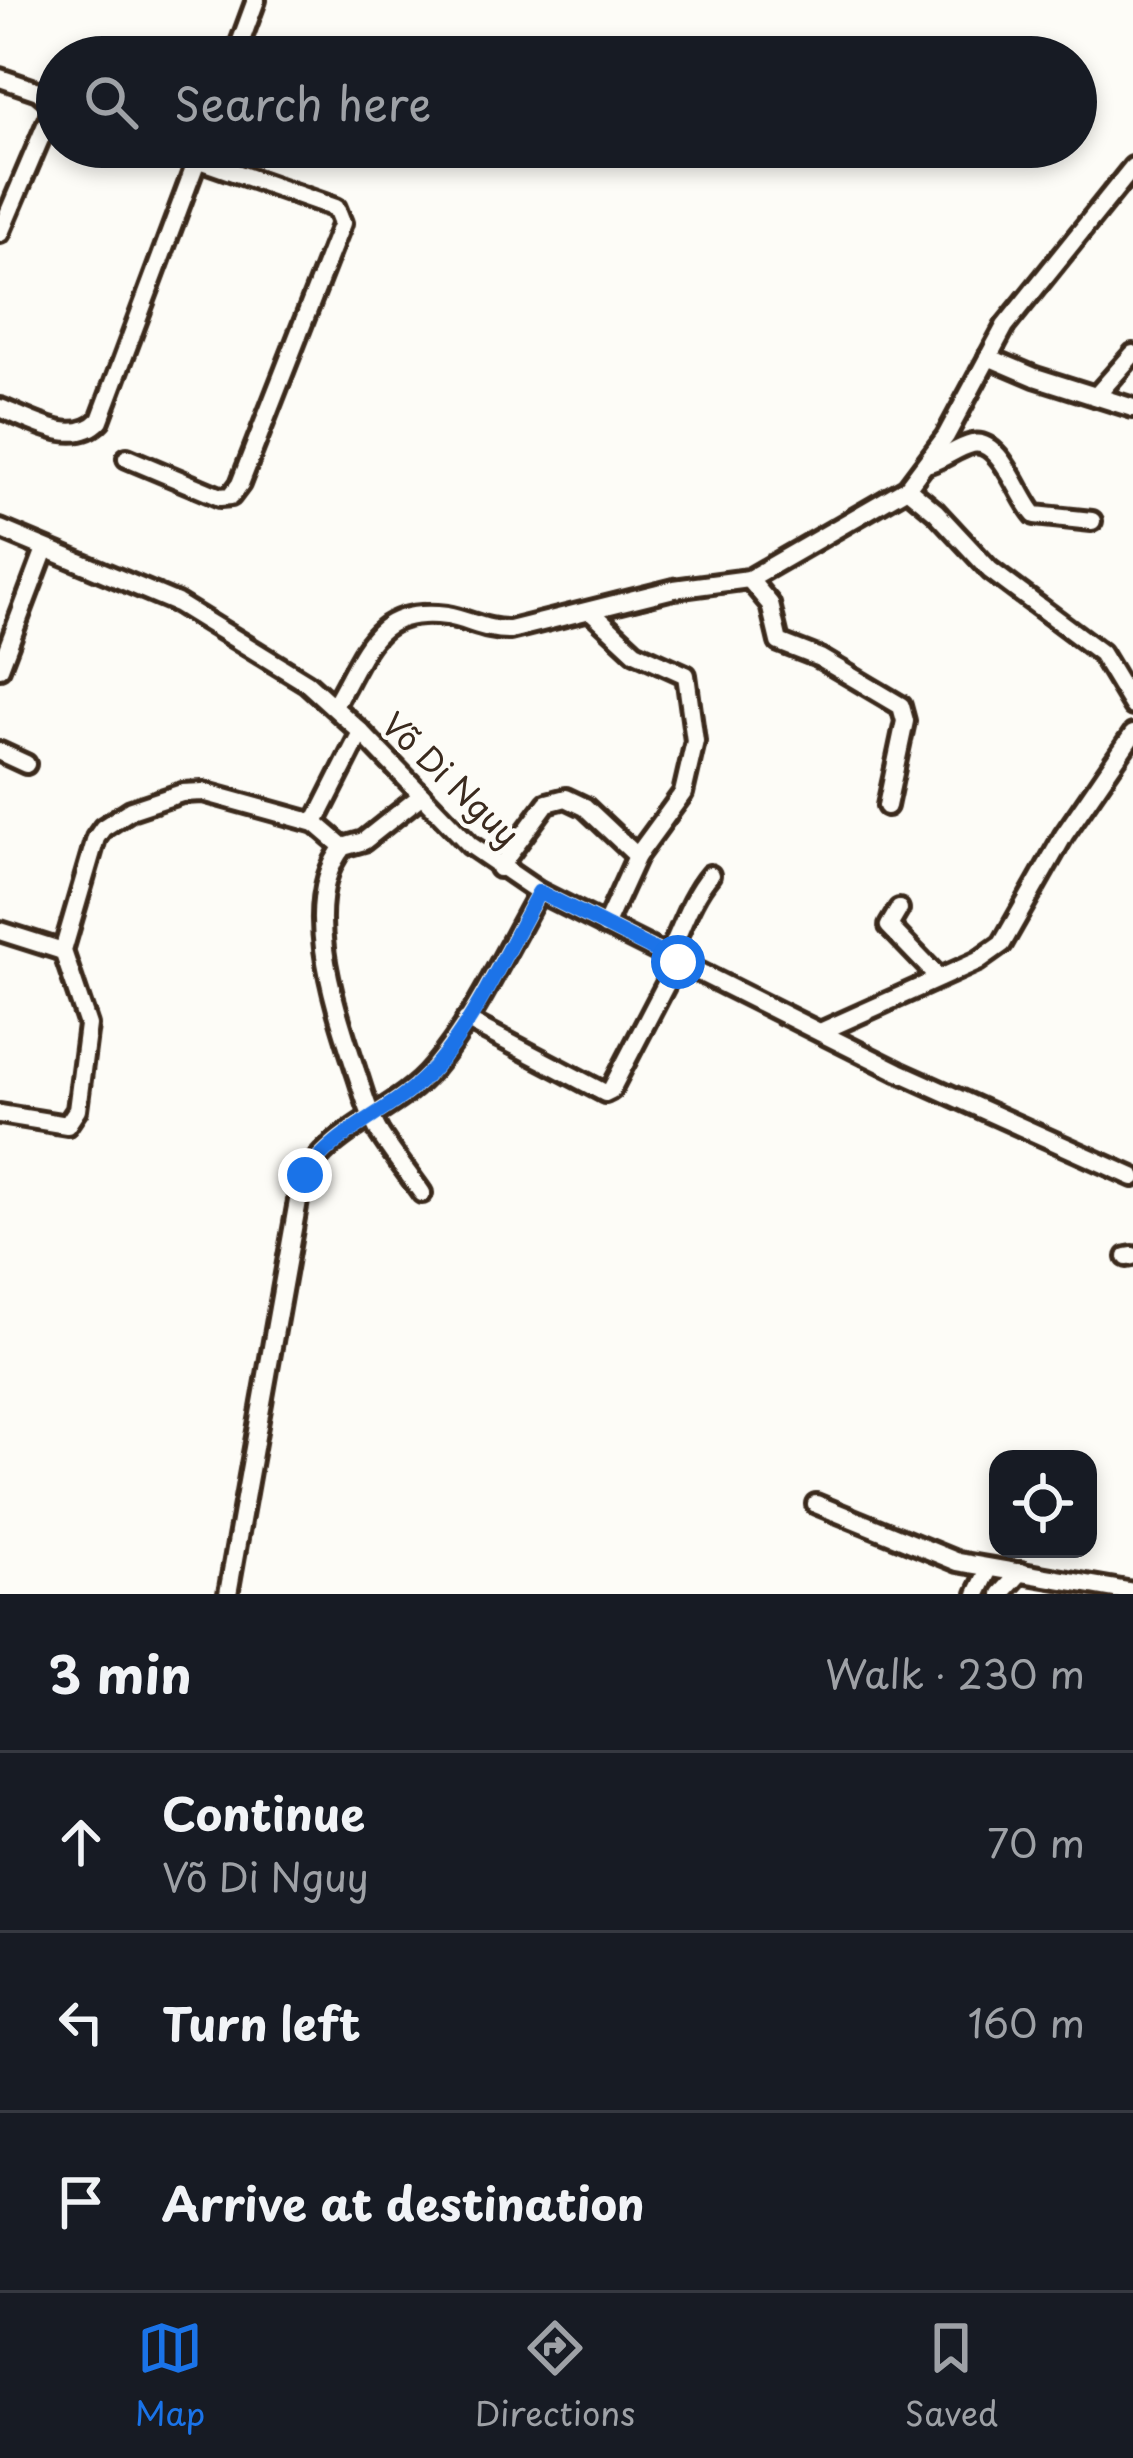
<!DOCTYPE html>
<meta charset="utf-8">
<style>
body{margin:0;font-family:"Playpen Sans",sans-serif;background:#20242c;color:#f1f3f6}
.controls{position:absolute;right:36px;bottom:36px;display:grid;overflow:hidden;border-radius:24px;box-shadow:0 6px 18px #0003}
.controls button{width:108px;height:108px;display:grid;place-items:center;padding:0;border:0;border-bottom:3px solid #363941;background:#171b24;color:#f1f3f6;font:60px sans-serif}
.stop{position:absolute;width:36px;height:36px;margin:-27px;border:9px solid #1a73e8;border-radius:50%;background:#fff}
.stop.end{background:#1a73e8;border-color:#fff;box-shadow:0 3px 12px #0008}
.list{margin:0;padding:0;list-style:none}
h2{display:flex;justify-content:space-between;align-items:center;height:156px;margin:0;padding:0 48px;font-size:51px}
h2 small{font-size:39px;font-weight:400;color:#9ea1a6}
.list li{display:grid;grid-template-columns:78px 1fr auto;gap:36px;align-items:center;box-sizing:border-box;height:180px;padding:0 48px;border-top:3px solid #363941}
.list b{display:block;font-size:45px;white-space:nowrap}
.list p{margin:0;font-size:39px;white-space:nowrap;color:#9ea1a6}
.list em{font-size:39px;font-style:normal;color:#9ea1a6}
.icon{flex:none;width:66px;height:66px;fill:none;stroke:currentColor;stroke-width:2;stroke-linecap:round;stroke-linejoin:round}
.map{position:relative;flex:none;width:1133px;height:1594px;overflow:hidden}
.search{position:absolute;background:#171b24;box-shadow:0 6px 18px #0003;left:36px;right:36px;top:36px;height:132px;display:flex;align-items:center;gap:30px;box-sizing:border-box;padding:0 42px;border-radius:66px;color:#9ea1a6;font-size:45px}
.sheet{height:696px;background:#171b24}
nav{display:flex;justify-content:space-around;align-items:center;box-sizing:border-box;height:168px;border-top:3px solid #363941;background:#171b24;font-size:33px;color:#9ea1a6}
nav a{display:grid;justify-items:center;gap:6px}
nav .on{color:#1a73e8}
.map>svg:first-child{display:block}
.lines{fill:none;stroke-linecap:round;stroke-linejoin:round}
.street-casing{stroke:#3b2a1e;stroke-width:26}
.street{stroke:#fdfcf7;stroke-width:16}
.route{stroke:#1a73e8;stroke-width:15}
.labels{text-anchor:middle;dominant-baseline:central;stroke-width:9;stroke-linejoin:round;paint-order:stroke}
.street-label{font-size:33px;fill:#3b2a1e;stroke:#fdfcf7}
</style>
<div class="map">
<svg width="1133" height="1594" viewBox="0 0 1133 1594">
<rect width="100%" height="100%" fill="#fdfcf7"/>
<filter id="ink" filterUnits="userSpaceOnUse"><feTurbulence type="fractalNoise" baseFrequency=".00833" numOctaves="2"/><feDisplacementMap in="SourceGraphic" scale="24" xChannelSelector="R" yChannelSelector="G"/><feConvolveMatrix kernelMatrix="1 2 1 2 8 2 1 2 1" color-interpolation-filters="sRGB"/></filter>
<g filter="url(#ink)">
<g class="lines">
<defs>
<g id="street">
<polyline points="235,57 256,0"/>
<polyline points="0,78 38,91 57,107"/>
<polyline points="0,233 54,106"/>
<polyline points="988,357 1035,377 1133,408"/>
<polyline points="1096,396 1133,354"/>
<path d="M0 408C30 419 74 448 100 420L202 147"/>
<polyline points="127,458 220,497 231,496 240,484 342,223 336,208 162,147"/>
<path d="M926 464C943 460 956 448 972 444 1001 437 1019 499 1035 515L1092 521"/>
<polyline points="907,488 936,512 990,570 1101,653 1133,706"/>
<polyline points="0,529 177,603 307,683 361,732 470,845 539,892 899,1072 1133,1177"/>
<polyline points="749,579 770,604 779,642 820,658 901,706 905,721 887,806"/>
<polyline points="592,612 635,652 686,675 695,741 683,793 637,856 605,926"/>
<polyline points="0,668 45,549"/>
<path d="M334 706C366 652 373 606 447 616 469 620 487 631 510 630L674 589 749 579 907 488 946 436 1005 326 1133 167"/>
<polyline points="0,752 26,764"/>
<polyline points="315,823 361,732"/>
<polyline points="499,868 547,803 566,798 585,807 637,856"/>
<polyline points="899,909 889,926 939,978"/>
<polyline points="0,931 63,951"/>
<path d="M668 956C682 928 690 899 710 875"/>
<polyline points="466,1020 605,1093 611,1090 678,961"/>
<polyline points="820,1032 978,961 1002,944 1064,835 1133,734"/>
<polyline points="0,1114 67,1125 77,1110 88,1025 63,951 96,838 103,828 131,810 182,793 203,792 315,823 343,847"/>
<path d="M422 1193C408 1173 392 1153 379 1132 368 1113 363 1091 356 1071 336 1009 298 903 343 847L364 841 422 795"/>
<polyline points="1127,1257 1133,1256"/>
<polyline points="816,1504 958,1562 1133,1592"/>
<path d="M228 1594 301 1184C328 1127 395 1114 433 1068 476 1017 506 950 539 892"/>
<polyline points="977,1594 989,1569"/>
<polyline points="1001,1594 1021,1572"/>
</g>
</defs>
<use href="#street" class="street-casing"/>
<use href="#street" class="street"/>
</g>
</g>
<g class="lines" filter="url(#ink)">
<path class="route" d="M305 1175C336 1129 389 1114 427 1075 473 1028 506 950 539 892L678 962"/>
</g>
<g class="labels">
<g class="street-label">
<text transform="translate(452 778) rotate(44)">Võ Di Nguy</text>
</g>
</g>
</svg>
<div class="controls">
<button><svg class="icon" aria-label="locate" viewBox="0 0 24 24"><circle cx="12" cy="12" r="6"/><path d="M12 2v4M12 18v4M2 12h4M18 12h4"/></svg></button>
</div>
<div class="stop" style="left:678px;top:962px"></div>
<div class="stop end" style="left:305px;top:1175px"></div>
<div class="search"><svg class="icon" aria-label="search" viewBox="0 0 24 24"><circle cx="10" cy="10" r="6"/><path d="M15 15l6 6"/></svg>Search here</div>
</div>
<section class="sheet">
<h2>3 min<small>Walk · 230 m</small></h2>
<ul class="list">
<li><svg class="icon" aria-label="ahead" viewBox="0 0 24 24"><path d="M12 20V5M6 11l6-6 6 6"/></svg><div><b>Continue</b><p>Võ Di Nguy</p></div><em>70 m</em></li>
<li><svg class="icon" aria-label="left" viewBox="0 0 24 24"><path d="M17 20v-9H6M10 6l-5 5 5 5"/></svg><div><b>Turn left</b></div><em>160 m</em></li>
<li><svg class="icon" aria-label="arrive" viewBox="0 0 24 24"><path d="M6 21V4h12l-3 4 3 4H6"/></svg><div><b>Arrive at destination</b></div></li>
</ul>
</section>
<nav>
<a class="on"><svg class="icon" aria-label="map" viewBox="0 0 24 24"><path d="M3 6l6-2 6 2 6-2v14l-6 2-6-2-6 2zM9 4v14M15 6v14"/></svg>Map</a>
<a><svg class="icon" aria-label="directions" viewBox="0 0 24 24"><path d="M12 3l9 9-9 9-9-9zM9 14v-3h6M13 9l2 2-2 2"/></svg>Directions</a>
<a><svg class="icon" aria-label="saved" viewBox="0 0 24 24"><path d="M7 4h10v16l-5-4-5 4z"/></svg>Saved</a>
</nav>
